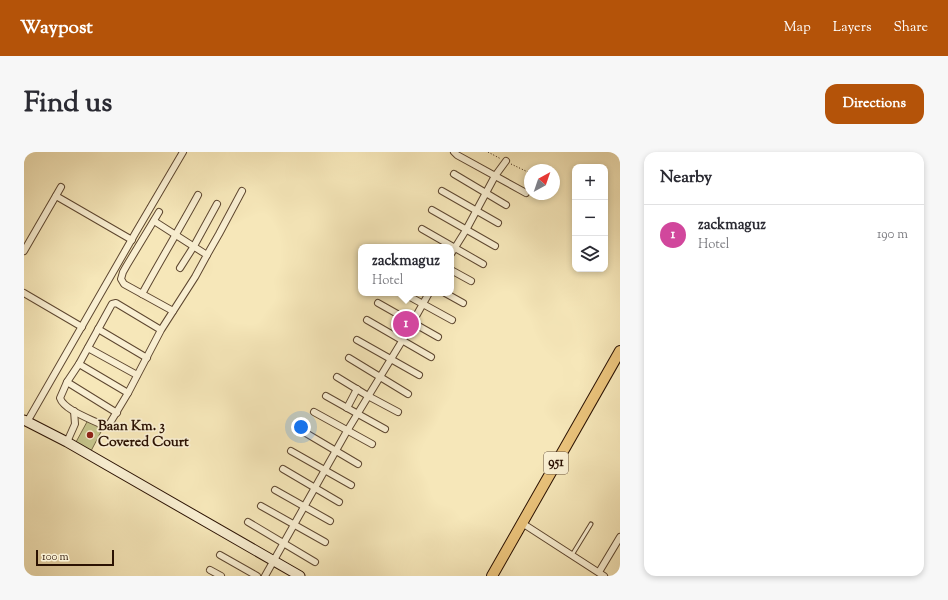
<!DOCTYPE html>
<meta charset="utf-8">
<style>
body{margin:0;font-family:"Sorts Mill Goudy",serif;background:#f7f7f7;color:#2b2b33}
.controls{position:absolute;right:12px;top:12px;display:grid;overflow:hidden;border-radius:8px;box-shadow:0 2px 6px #0003}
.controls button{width:36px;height:36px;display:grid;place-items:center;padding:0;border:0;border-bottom:1px solid #e1e1e2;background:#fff;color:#2b2b33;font:20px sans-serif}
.compass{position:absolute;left:500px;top:12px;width:36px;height:36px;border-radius:50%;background:#fff;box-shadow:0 2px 6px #0003;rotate:40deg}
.scale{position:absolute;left:12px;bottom:10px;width:78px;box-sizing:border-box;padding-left:4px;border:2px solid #2b1203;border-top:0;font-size:11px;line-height:14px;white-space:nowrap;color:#2b1203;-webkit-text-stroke:3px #f9efd2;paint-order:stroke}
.you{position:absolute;left:277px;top:275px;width:14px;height:14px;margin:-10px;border:3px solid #fff;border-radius:50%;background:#1a73e8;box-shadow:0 0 0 6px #1a73e833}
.badge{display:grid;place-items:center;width:26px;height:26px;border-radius:50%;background:#b45309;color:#fff;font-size:13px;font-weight:700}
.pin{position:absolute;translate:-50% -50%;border:2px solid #fff;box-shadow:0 1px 4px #0006}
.popup{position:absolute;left:334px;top:92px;width:96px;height:52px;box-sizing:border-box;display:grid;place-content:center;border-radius:8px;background:#fff;filter:drop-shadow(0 1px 3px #0005);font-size:13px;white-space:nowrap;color:#7c7c81}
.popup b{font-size:15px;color:#2b2b33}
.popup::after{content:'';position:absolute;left:50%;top:100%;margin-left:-8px;border:8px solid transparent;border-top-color:#fff}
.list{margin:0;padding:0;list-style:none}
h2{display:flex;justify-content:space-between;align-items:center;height:52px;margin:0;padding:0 16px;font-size:17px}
h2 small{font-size:13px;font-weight:400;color:#7c7c81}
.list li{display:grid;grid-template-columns:26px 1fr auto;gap:12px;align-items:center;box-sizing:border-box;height:60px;padding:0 16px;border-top:1px solid #e1e1e2}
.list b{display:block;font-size:15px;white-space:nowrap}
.list p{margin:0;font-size:13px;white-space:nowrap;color:#7c7c81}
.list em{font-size:13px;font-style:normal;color:#7c7c81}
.icon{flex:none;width:22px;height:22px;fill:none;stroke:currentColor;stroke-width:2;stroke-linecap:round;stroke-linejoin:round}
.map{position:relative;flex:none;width:596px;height:424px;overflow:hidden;border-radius:12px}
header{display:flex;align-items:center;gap:24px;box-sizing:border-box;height:56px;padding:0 20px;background:#b45309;color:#fff}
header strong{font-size:19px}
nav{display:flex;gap:22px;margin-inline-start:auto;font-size:14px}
.intro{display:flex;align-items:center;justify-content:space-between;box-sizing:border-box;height:96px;padding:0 24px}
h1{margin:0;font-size:28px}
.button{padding:10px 18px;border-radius:12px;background:#b45309;color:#fff;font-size:14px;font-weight:700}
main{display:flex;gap:24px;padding:0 24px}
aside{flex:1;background:#fff;border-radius:12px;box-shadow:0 2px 6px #0003}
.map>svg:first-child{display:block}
.green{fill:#c4c38a;stroke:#786a46}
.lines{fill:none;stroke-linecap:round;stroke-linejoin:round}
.lane-casing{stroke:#5e4730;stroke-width:5}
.street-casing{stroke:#5e4730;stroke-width:8}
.secondary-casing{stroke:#2b1203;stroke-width:11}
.primary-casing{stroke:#2b1203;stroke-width:12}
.path{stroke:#2b1203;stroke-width:1;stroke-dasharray:1 2;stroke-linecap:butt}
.lane{stroke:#f9efd2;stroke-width:3}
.street{stroke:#f9efd2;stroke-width:6}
.secondary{stroke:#f9efd2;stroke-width:9}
.primary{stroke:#ebc47c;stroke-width:10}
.poi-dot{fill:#8f2418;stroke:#f9efd2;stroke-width:1.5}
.labels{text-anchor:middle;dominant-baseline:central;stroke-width:3.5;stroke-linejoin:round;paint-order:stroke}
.shield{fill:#f9efd2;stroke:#695441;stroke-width:1}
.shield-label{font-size:13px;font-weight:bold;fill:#2b1203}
.poi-label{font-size:14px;font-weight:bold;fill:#2b1203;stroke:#f9efd2;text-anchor:start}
</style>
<header>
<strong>Waypost</strong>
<nav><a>Map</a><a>Layers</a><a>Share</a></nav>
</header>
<div class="intro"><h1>Find us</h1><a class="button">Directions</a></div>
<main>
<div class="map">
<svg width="596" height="424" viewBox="0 0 596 424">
<rect width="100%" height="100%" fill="#f6e7b9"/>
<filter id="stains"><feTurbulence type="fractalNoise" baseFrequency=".005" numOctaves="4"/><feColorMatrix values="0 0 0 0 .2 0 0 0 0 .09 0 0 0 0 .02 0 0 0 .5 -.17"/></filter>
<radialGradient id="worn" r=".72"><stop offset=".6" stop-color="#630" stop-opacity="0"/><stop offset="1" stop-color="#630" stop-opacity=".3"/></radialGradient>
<polygon class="green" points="64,268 79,276 67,299 52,290"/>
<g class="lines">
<defs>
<polyline id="lane" points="548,403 567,372"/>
<g id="street">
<polyline points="430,0 433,3 502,41"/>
<polyline points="430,22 482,53"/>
<polyline points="418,39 474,71"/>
<polyline points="32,44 108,88"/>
<polyline points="408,58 471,94"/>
<polyline points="135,60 103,113 99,120 97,127 100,132 149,159"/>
<path d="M130 69 183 103 171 125 137 178 104 241 86 271 82 274 78 273C67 267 40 258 36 246L43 230 55 212 88 152 92 151 137 178"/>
<polyline points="398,77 459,112"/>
<polyline points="0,99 37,35"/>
<polyline points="427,102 442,78 471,24 482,9"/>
<polyline points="183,103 195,82 218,39"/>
<polyline points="156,116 170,94 193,52"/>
<polyline points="427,118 447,129"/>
<polyline points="0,141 58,175"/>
<polyline points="379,141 428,168"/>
<polyline points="421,141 439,151"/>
<path d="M118 142C136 109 156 76 174 43"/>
<polyline points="354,151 414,185"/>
<polyline points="343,168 407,205"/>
<polyline points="74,177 123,206"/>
<polyline points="333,188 395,223"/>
<polyline points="64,196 113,223"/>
<polyline points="325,206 384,242"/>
<polyline points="55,212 104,241"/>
<polyline points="313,225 344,244 374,260"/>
<polyline points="43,230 93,261"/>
<polyline points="302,244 334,262 361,277"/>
<polyline points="323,256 333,237"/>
<polyline points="290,260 348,292"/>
<polyline points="3,270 112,80 159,0"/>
<polyline points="280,280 334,312"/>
<polyline points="43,290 51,272 50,259"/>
<polyline points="267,299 327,333"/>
<polyline points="259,317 315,350"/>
<polyline points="251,338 306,369"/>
<polyline points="237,354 301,390"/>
<polyline points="224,370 291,410"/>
<polyline points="498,371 580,424"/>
<polyline points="196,403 233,424"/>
<polyline points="186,418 197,424"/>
<polyline points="575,420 596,385"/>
<polyline points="241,424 323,279 378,189 405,141"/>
</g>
<polyline id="secondary" points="0,268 43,290 276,424"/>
<polyline id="primary" points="468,424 596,199"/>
</defs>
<use href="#lane" class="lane-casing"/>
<use href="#street" class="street-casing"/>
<use href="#secondary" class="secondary-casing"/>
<use href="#primary" class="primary-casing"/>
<g class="path">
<polyline points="464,0 477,7"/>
<polyline points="487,12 506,21"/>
</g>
<use href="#lane" class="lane"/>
<use href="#street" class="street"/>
<use href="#secondary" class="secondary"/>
<use href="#primary" class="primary"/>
</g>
<circle class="poi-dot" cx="66" cy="283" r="4"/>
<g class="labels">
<rect class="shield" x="520" y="300" width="24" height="22" rx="3"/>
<g class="shield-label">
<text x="532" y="311">951</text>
</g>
<g class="poi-label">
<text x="74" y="275">Baan Km. 3<tspan x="74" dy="16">Covered Court</tspan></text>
</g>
</g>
<rect width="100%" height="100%" filter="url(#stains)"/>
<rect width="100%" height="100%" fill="url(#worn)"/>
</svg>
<div class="controls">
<button>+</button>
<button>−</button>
<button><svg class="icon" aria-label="layers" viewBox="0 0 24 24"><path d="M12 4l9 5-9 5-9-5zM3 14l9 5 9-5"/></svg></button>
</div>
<svg class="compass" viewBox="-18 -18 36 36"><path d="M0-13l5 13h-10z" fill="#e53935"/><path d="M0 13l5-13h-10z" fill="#7c7c81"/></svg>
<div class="scale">100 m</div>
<div class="you"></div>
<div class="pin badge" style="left:382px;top:172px;background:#d1479c">1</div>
<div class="popup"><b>zackmaguz</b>Hotel</div>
</div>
<aside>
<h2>Nearby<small></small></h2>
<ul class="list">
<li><span class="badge" style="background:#d1479c">1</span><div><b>zackmaguz</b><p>Hotel</p></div><em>190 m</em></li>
</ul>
</aside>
</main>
